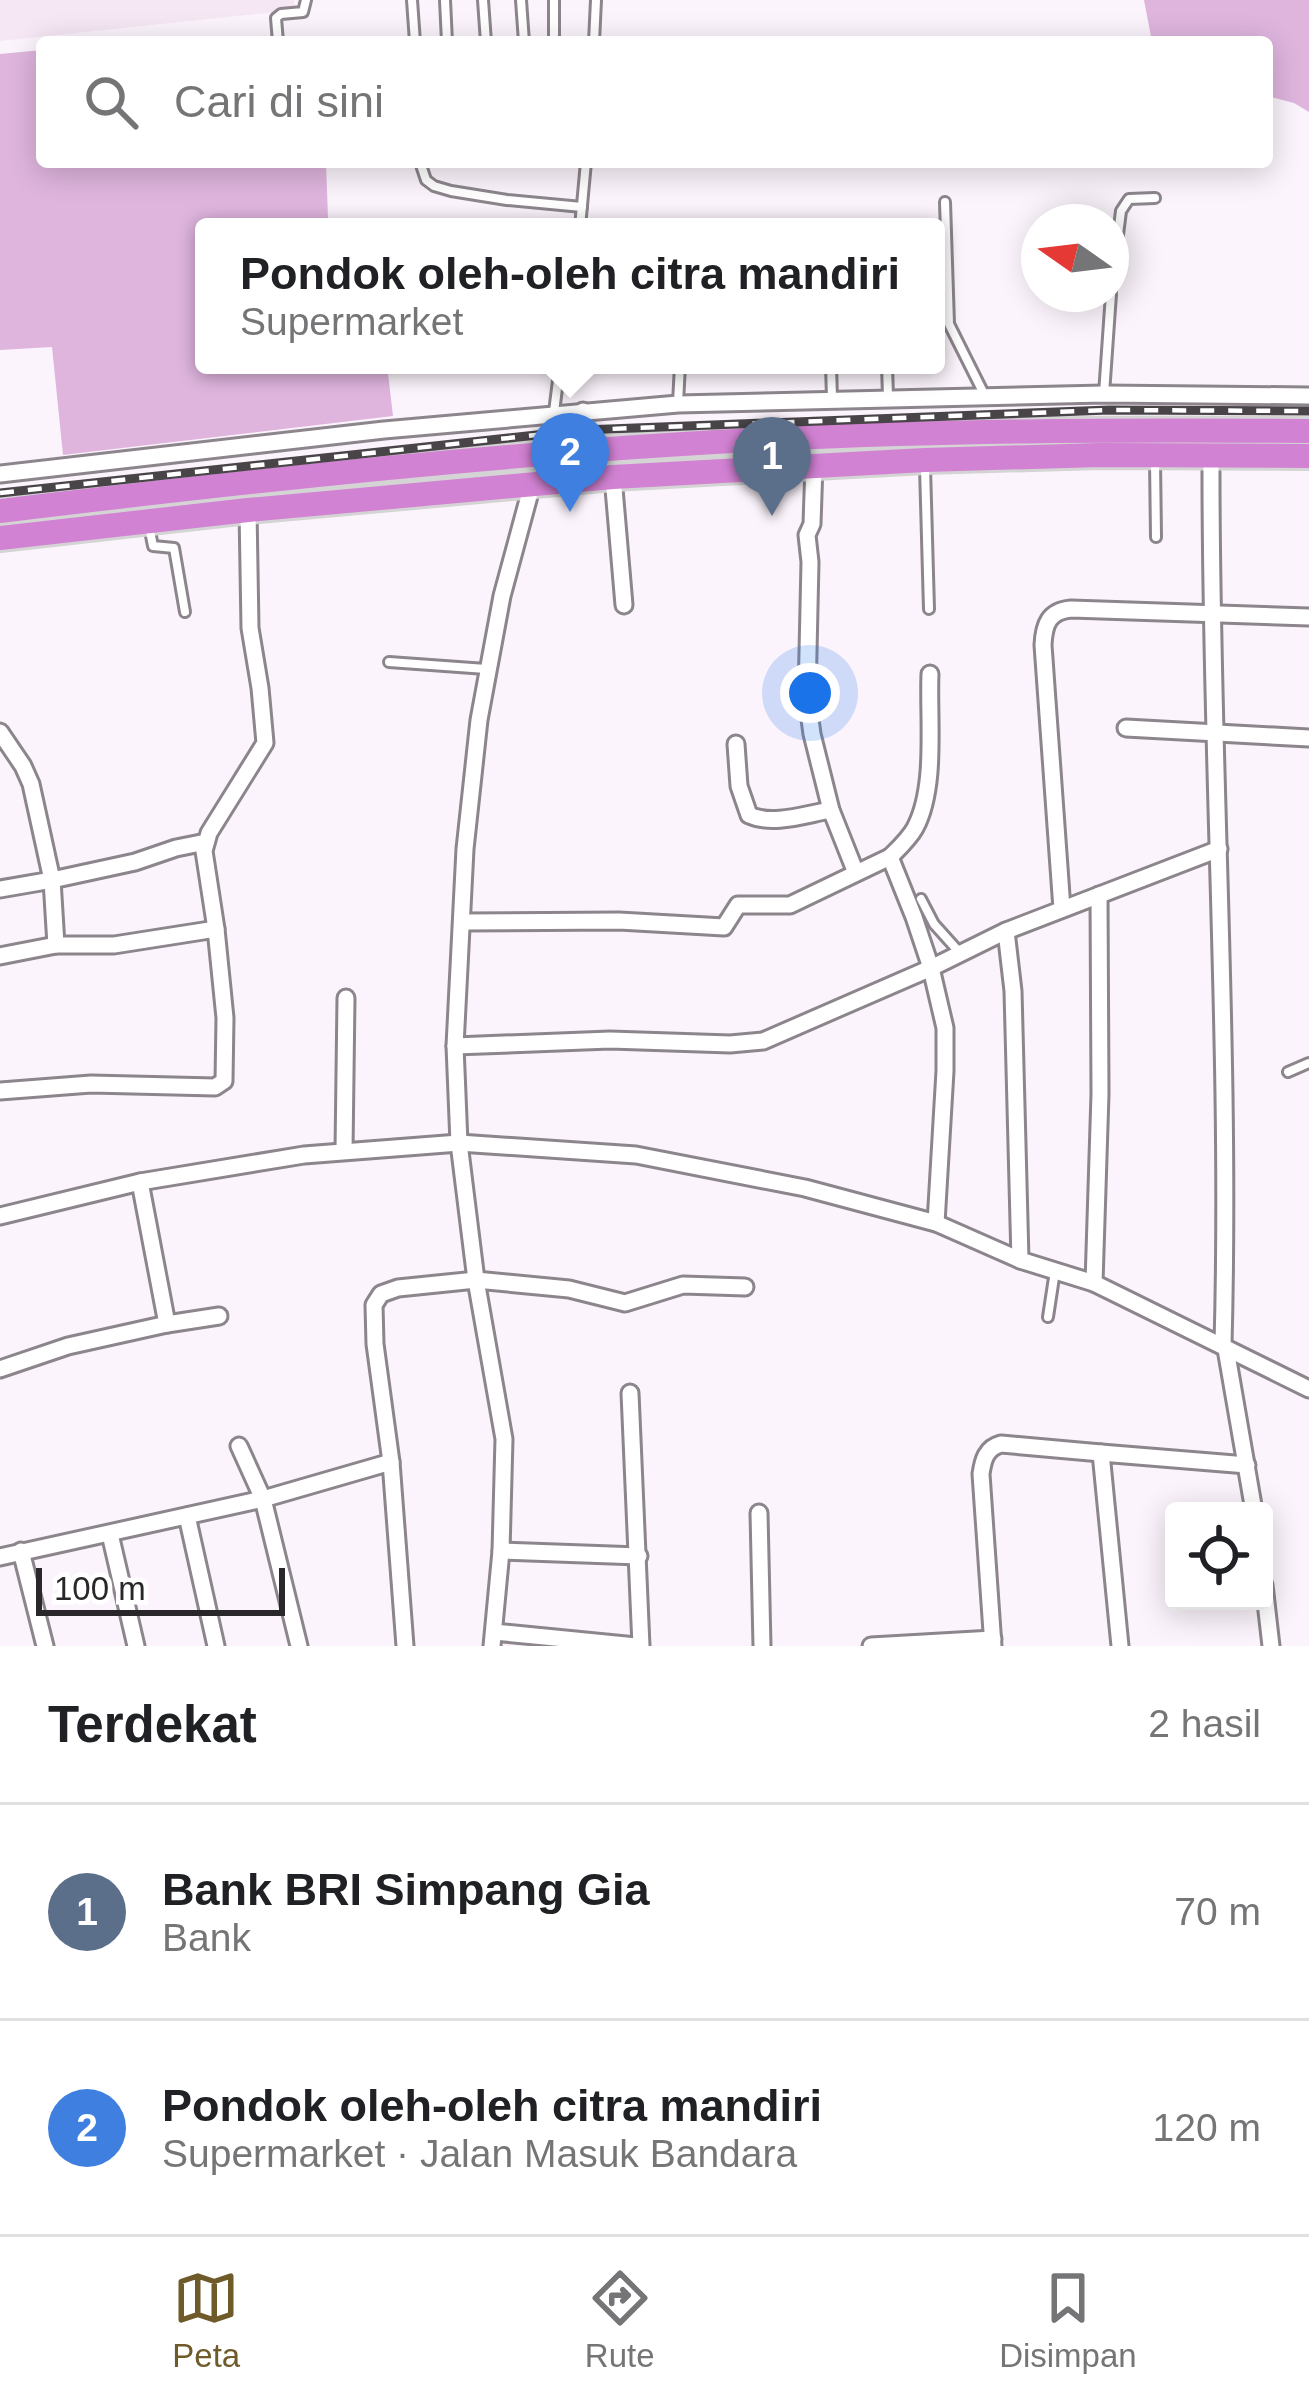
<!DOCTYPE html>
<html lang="id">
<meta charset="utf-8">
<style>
body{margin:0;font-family:Helvetica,sans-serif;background:#f2f2f2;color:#202124}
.controls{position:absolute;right:36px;bottom:36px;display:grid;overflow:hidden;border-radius:12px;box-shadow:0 6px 30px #0003}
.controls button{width:108px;height:108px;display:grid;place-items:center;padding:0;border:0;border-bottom:3px solid #e0e0e0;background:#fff;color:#202124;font:60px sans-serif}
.compass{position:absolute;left:1021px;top:204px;width:108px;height:108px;border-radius:50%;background:#fff;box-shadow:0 6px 30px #0003;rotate:284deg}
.scale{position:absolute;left:36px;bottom:30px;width:249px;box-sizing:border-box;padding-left:12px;border:6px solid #2a272a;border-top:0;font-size:33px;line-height:42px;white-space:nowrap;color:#2a272a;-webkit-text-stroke:9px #fff;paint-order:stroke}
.you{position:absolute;left:810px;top:693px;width:42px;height:42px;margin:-30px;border:9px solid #fff;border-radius:50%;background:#1a73e8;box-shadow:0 0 0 18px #1a73e833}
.badge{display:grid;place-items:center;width:78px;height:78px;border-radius:50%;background:#6f5b2a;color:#fff;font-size:39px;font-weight:700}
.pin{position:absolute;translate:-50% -99px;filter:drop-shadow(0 3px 6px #0008)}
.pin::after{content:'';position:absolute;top:63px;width:42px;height:36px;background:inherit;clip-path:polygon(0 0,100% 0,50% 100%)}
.popup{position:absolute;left:195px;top:218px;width:750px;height:156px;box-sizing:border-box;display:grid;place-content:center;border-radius:12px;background:#fff;filter:drop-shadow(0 3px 9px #0005);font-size:39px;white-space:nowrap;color:#757577}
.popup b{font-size:45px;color:#202124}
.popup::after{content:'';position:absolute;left:50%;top:100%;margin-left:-24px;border:24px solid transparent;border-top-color:#fff}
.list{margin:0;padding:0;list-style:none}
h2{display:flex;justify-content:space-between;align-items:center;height:156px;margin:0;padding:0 48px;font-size:51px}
h2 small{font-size:39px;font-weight:400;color:#757577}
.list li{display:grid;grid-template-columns:78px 1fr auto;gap:36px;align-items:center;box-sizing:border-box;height:216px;padding:0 48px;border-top:3px solid #e0e0e0}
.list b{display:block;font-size:45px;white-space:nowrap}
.list p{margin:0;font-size:39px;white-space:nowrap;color:#757577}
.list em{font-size:39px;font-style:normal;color:#757577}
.icon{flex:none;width:66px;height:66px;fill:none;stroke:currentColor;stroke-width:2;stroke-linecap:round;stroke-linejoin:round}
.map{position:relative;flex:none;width:1309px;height:1646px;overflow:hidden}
.search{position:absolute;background:#fff;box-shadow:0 6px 30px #0003;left:36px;right:36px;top:36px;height:132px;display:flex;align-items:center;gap:30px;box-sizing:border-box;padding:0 42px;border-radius:12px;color:#757577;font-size:45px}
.sheet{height:588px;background:#fff}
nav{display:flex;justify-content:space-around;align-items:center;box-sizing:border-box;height:168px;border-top:3px solid #e0e0e0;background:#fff;font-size:33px;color:#757577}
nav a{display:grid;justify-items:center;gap:6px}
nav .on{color:#6f5b2a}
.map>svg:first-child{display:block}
.built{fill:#f5e7f4}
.green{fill:#dfb5de}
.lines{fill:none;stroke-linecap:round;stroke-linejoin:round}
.service-casing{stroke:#8c858c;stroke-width:14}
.minor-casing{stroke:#8c858c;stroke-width:21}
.trunk-casing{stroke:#d4d4d4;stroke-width:30}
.service{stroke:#fff;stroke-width:8}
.minor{stroke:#fff;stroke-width:15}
.trunk{stroke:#d282d3;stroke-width:24}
.rail-casing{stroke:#484448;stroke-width:9}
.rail{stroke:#fff;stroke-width:4.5;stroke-dasharray:14;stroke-linecap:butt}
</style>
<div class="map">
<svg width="1309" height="1646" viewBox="0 0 1309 1646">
<rect width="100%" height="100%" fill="#fcf4fc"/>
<polygon class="built" points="0,0 294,0 295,10 0,41"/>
<g class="green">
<polygon points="1144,0 1309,0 1309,112 1294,103 1267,96 1267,42 1152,42"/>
<polygon points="42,50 42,162 326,162 328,218 347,227 204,227 204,365 387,365 393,416 63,455 52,347 0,350 0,54"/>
</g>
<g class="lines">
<defs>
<g id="service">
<polyline points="412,0 415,42"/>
<polyline points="445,0 447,42"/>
<polyline points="483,0 486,42"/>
<polyline points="521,0 524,42"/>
<polyline points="554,0 554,42"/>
<polyline points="278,42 276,18 281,14 303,12 306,0"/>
<polyline points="594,42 596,0"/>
<polyline points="420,162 426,180 434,186 451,191 507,200 582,207"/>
<polyline points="945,202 949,324 984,394"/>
<polyline points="580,227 586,162"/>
<polyline points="1111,290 1121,211 1129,199 1155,198"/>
<polyline points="831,365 832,398"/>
<polyline points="887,365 888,397"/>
<polyline points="1104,394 1111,294"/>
<polyline points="678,403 680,365"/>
<polyline points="554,412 560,365"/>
<polyline points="1155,460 1156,537"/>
<polyline points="925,467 929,609"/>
<polyline points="149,526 153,546 174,548 185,612"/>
<polyline points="389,662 486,669"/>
<polyline points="921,899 934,924 960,953"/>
<polyline points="1288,1072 1309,1063"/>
<polyline points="1048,1317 1055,1271"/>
</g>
<g id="minor">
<polyline points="583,411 583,452"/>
<path d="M1211 456C1210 753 1231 1049 1223 1345"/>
<polyline points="814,465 812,524 807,535 810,562 807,697 812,734 831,810 856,873"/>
<polyline points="0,474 384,430 678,404 1104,394 1309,396"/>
<polyline points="613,477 624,605"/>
<polyline points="1126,728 1309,738"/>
<polyline points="0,732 23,766 31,784 52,880 0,889"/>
<path d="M736 744 739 786 749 815C773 826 806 814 831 810"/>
<polyline points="206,842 176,848 135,862 52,880 56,945 114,945 216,929"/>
<path d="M890 857C899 848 909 839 915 828 937 787 928 719 930 674"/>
<path d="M1062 909 1043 645C1044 624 1049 611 1071 609L1309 617"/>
<polyline points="462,922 619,921 724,927 738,905 790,905 890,857 914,917 931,968 945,1028 945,1071 936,1223"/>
<polyline points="1006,931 1013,991 1020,1260"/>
<polyline points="0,956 56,945"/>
<polyline points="455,1046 610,1040 730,1044 763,1041 931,968 1006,931 1219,849"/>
<polyline points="0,1091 91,1084 215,1087 224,1081 225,1018 216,929 204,851 209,833 265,743 260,688 250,628 248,510"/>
<polyline points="344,1151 346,998"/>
<polyline points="0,1216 140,1182 304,1155 459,1143 636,1155 805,1188 936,1223 1020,1260 1094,1283 1309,1389"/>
<polyline points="1094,1283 1100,1094 1099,895"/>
<polyline points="167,1324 219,1316"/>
<polyline points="1226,1349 1254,1511"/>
<polyline points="0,1369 68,1346 167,1324 140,1182"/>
<polyline points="630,1393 641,1646"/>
<polyline points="239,1446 263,1499 299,1646"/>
<polyline points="391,1462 375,1344 374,1305 381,1294 398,1288 476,1280 569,1289 625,1303 683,1285 745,1287"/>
<polyline points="759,1513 762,1646"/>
<polyline points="187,1516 216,1646"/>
<polyline points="110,1534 136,1646"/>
<polyline points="21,1551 45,1646"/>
<polyline points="501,1551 639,1556"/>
<polyline points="0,1557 263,1499 391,1462 405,1646"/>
<polyline points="1264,1585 1271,1646"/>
<polyline points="494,1632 636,1646"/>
<polyline points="492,1646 501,1551 504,1439 476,1280 459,1143 455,1046 465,849 479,720 502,596 532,485"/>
<polyline points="871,1646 993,1639"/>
<path d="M993 1646 981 1474C983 1460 986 1448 1001 1444L1101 1453"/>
<polyline points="1120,1646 1101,1453 1247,1465"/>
</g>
<g id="trunk">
<path d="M0 511C256 480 514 452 771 439 951 430 1130 430 1309 431"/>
<polyline points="0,538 248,510 613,477 925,460 1100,455 1309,456"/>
</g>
</defs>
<use href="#service" class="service-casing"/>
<use href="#minor" class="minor-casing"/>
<use href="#trunk" class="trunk-casing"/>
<use href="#service" class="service"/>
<use href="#minor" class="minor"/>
<use href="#trunk" class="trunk"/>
<defs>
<polyline id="rail" points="0,493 583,430 1109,410 1309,411"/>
</defs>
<use href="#rail" class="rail-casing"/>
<use href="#rail" class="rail"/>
</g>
</svg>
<div class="controls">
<button><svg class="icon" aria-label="locate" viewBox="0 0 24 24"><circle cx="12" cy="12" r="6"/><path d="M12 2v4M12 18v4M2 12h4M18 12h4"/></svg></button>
</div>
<svg class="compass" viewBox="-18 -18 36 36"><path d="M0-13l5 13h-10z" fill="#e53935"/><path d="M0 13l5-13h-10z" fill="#757577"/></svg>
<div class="scale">100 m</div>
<div class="you"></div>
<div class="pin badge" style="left:772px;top:516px;background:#5c6f8a">1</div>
<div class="pin badge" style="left:570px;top:512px;background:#3f7fe0">2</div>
<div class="popup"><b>Pondok oleh-oleh citra mandiri</b>Supermarket</div>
<div class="search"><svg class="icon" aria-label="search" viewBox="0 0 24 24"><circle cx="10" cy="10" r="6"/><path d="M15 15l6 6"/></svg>Cari di sini</div>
</div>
<section class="sheet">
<h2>Terdekat<small>2 hasil</small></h2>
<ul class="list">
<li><span class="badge" style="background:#5c6f8a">1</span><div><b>Bank BRI Simpang Gia</b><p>Bank</p></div><em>70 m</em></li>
<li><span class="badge" style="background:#3f7fe0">2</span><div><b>Pondok oleh-oleh citra mandiri</b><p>Supermarket · Jalan Masuk Bandara</p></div><em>120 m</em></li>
</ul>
</section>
<nav>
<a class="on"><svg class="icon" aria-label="map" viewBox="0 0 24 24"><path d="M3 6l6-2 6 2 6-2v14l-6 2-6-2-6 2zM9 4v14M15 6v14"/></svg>Peta</a>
<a><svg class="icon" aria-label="directions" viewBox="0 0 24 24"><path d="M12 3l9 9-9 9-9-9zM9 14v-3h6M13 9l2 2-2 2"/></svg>Rute</a>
<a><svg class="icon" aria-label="saved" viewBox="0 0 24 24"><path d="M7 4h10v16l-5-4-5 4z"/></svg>Disimpan</a>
</nav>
